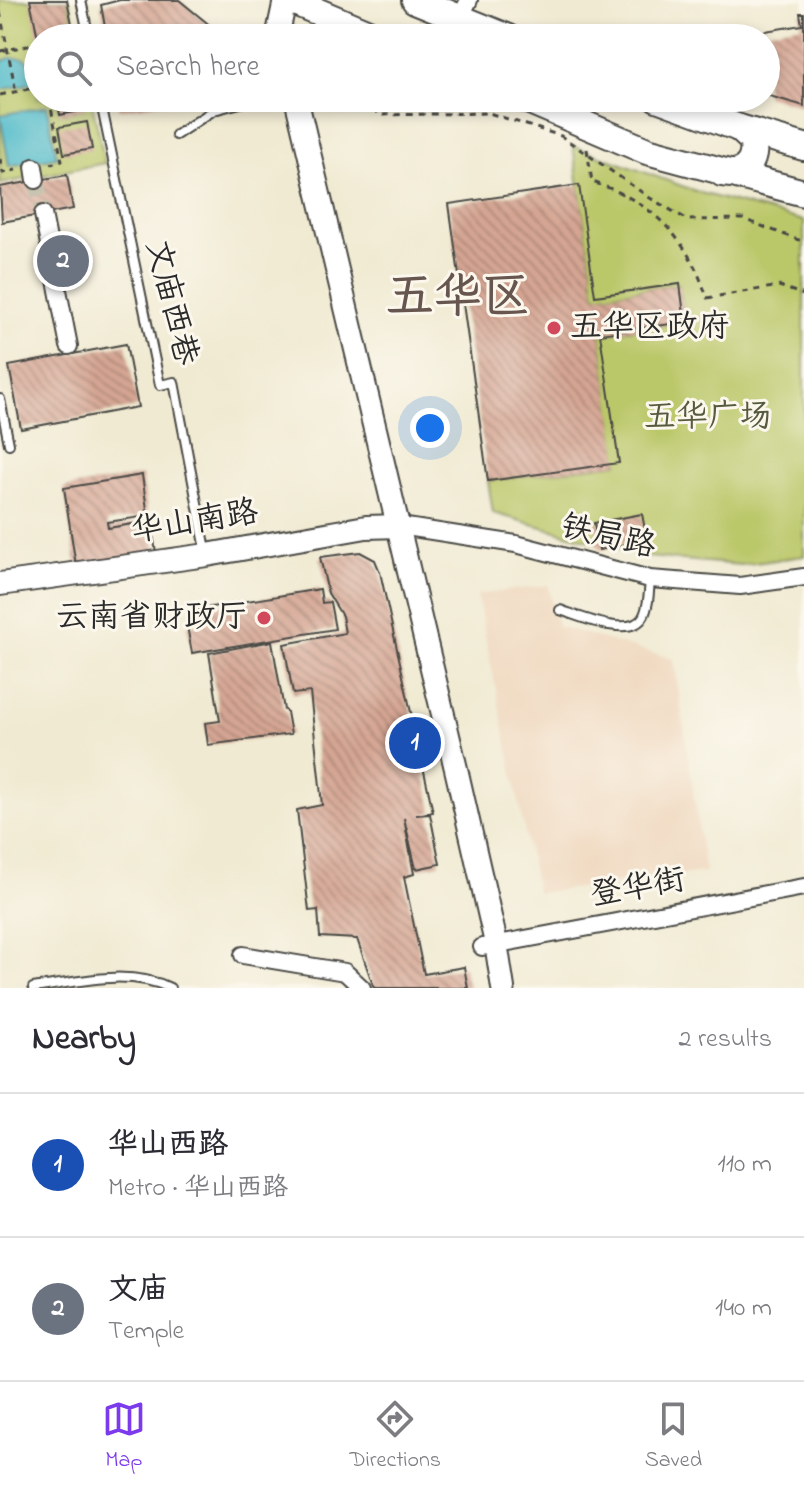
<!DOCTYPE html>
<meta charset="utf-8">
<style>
body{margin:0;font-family:"Indie Flower","LXGW WenKai TC",sans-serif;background:#f2f2f3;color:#2b2b33}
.you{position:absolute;left:430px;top:428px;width:28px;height:28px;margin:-20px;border:6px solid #fff;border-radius:50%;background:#1a73e8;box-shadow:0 0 0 12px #1a73e833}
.badge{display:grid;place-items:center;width:52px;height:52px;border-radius:50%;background:#7c3aed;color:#fff;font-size:26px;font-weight:700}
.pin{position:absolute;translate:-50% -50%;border:4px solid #fff;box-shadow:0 2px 8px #0006}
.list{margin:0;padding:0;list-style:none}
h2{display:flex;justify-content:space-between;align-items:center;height:104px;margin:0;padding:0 32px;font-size:34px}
h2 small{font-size:26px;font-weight:400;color:#7c7c81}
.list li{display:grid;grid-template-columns:52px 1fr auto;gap:24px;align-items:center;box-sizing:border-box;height:144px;padding:0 32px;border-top:2px solid #e1e1e2}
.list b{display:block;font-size:30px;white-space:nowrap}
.list p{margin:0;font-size:26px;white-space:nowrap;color:#7c7c81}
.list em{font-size:26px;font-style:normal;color:#7c7c81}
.icon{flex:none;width:44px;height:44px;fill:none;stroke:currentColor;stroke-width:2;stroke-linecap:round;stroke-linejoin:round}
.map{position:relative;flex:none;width:804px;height:988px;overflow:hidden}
.search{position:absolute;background:#fff;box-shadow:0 4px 12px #0003;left:24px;right:24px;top:24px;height:88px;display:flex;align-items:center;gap:20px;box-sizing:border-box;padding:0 28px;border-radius:44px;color:#7c7c81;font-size:30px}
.sheet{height:392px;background:#fff}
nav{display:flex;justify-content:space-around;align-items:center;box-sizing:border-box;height:112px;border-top:2px solid #e1e1e2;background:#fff;font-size:22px;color:#7c7c81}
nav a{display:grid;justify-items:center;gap:4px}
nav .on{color:#7c3aed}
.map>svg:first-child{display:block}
.built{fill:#efd6bc}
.green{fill:#bbc86a;stroke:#737a4a;stroke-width:2}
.water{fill:#4ebac9;stroke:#3c727a;stroke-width:2}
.building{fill:url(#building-back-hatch)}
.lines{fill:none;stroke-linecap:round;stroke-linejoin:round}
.street-tunnel{stroke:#c9c4b1;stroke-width:16;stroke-dasharray:16 8;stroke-linecap:butt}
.lane-casing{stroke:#494844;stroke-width:12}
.street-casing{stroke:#494844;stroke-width:20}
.secondary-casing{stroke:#494844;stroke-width:26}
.primary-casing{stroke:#494844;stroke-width:30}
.path{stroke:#494844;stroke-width:3;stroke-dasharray:6 6;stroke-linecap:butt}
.lane{stroke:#fff;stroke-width:8}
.street{stroke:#fff;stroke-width:16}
.secondary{stroke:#fff;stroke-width:22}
.primary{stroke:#fff;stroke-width:26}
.path-bridge{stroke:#494844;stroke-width:3;stroke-dasharray:6 6;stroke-linecap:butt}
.poi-dot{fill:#d1495b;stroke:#fbf7ec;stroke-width:3}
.labels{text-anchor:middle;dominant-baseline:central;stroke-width:6;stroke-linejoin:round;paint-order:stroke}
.street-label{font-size:32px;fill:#2b2b2b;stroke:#fbf7ec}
.poi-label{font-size:32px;fill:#2b2b2b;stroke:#fbf7ec;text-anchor:start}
.park-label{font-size:32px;fill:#565a3e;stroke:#fbf7ec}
.town-label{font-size:48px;font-weight:bold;fill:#66564f;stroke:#fbf7ec}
</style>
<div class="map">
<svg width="804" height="988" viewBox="0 0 804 988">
<defs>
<pattern id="building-back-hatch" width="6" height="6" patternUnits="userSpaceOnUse" patternTransform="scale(2)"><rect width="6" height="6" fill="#d5a593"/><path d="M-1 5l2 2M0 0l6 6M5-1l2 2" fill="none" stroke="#ad8778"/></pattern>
</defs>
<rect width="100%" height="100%" fill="#fbf7ec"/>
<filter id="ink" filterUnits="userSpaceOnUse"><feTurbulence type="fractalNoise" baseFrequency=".0125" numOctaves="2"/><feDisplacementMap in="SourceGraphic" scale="16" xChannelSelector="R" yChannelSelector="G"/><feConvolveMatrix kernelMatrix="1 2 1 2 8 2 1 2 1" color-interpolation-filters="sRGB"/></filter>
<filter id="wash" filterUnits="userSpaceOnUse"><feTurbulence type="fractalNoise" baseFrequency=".006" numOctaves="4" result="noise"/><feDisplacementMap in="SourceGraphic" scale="32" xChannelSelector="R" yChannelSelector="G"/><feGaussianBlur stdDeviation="1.8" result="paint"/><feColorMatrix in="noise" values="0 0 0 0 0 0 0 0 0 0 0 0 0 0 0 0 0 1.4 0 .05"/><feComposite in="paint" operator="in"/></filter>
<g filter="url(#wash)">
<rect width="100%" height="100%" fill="#f0ead2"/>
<polygon class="built" points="548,585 557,626 674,659 705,872 537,893 477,595"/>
<g class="green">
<polygon points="0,0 69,0 78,38 38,38 38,98 91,98 105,163 0,184"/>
<polygon points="573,146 701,193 804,221 804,556 741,565 648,557 493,513 488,481 618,463 600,334 685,322 679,284 595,296"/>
</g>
<g class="water">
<polygon points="10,58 24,58 38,69 38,82 0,90 0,62"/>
<polygon points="47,106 57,157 9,166 0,115"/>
</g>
<g id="blocks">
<g class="building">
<polygon points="30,0 67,0 75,38 38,38"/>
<polygon points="120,0 179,0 217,31 219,38 107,38 101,5"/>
<polygon points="800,13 804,13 804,106 766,95 766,38 734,36 802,25"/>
<polygon points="57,98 82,98 84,110 60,115"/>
<polygon points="117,98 180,98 180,100 119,110"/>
<polygon points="87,122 92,149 64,154 59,127"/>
<polygon points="67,175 73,209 2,222 0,187"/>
<polygon points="579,185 595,296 680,284 685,322 600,334 619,463 488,481 449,204"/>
<polygon points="126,344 138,407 21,429 9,366"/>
<polygon points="142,475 148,516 107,522 108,528 151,521 156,553 76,566 64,488"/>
<polygon points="642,514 647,540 599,550 594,523"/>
<polygon points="360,552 375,560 380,572 433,812 416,815 430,814 440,864 416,869 404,818 414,874 404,877 424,974 464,967 468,988 374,988 357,939 320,937 318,910 309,911 297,810 322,805 310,692 293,694 284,644 345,633 342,616 328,593 320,557"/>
<polygon points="320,589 322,603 330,602 335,629 192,653 187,626 195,625 193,610"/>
<polygon points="272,641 284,710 287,712 291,734 208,745 205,723 220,721 209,653"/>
</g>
</g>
</g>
<g filter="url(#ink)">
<use href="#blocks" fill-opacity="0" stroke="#494844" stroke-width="2"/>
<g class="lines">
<polyline class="street-tunnel" points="36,180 43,214"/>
<defs>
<g id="lane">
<polyline points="81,0 89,38"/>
<polyline points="100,98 160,385 174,382 207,555"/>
<polyline points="176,135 214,110 259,98"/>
<polyline points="0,399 9,444"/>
<path d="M560 610C579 616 630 639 643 617 649 607 649 590 650 579"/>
<path d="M33 988C78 982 128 968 170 988"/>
</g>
<g id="street">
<polyline points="460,18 469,0"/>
<polyline points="34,167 36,180"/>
<polyline points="43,214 69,346"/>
<polyline points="400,526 516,544 650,579 740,586 804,577"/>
<polyline points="482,947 804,887"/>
<polyline points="243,955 345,972 362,988"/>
</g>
<g id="secondary">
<polyline points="277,38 285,0"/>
<polyline points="296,98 457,773 496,943 503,988"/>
<polyline points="0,584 207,555 366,527 400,526"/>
</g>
<g id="primary">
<polyline points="290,0 380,38"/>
<polyline points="415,0 509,38"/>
<polyline points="523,98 647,151 804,193"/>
<polyline points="657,98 739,128 804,147"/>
<path d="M722 173C744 177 758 161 752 140L739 128"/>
</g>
</defs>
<use href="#lane" class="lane-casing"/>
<use href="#street" class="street-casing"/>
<use href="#secondary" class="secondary-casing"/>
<use href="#primary" class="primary-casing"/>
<g class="path">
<polyline points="0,12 16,92"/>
<polyline points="0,51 38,44"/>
<polyline points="0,95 38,87"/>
<polyline points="49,98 62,161 51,164"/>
<path d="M587 149 592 182C651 200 689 239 707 298L779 286 804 295"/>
<polyline points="0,159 3,173 16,170"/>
</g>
<use href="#lane" class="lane"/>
<use href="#street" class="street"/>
<use href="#secondary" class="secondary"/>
<use href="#primary" class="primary"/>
<polyline class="path-bridge" points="368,98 379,115 489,113 561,136 650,198 688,220 743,219 804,242"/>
</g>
</g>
<g class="poi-dot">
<circle cx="554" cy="328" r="8"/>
<circle cx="264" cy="618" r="8"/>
</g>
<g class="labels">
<g class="street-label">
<text transform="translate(170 303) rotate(76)">文庙西巷</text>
<text transform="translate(195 523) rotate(-9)">华山南路</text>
<text transform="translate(608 538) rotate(13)">铁局路</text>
<text transform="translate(638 889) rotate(-10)">登华街</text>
</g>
<g class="poi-label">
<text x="570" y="328">五华区政府</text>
<text x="248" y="618" text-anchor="end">云南省财政厅</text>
</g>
<g class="park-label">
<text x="708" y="418">五华广场</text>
</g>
<g class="town-label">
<text x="458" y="299">五华区</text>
</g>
</g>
</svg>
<div class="you"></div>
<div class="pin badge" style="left:415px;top:743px;background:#1a4fb4">1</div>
<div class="pin badge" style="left:63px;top:261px;background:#6b7280">2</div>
<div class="search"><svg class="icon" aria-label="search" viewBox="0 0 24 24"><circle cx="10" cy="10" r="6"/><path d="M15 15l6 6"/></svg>Search here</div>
</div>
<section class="sheet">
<h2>Nearby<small>2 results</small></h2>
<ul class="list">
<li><span class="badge" style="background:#1a4fb4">1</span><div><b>华山西路</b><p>Metro · 华山西路</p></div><em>110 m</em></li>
<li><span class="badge" style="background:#6b7280">2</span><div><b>文庙</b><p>Temple</p></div><em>140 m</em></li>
</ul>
</section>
<nav>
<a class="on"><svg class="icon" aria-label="map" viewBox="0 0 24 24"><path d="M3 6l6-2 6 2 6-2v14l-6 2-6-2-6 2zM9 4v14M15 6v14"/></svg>Map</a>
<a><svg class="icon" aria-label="directions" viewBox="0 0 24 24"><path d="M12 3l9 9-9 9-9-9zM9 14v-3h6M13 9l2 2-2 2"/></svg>Directions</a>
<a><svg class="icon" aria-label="saved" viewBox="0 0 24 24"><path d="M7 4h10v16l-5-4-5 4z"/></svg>Saved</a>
</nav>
